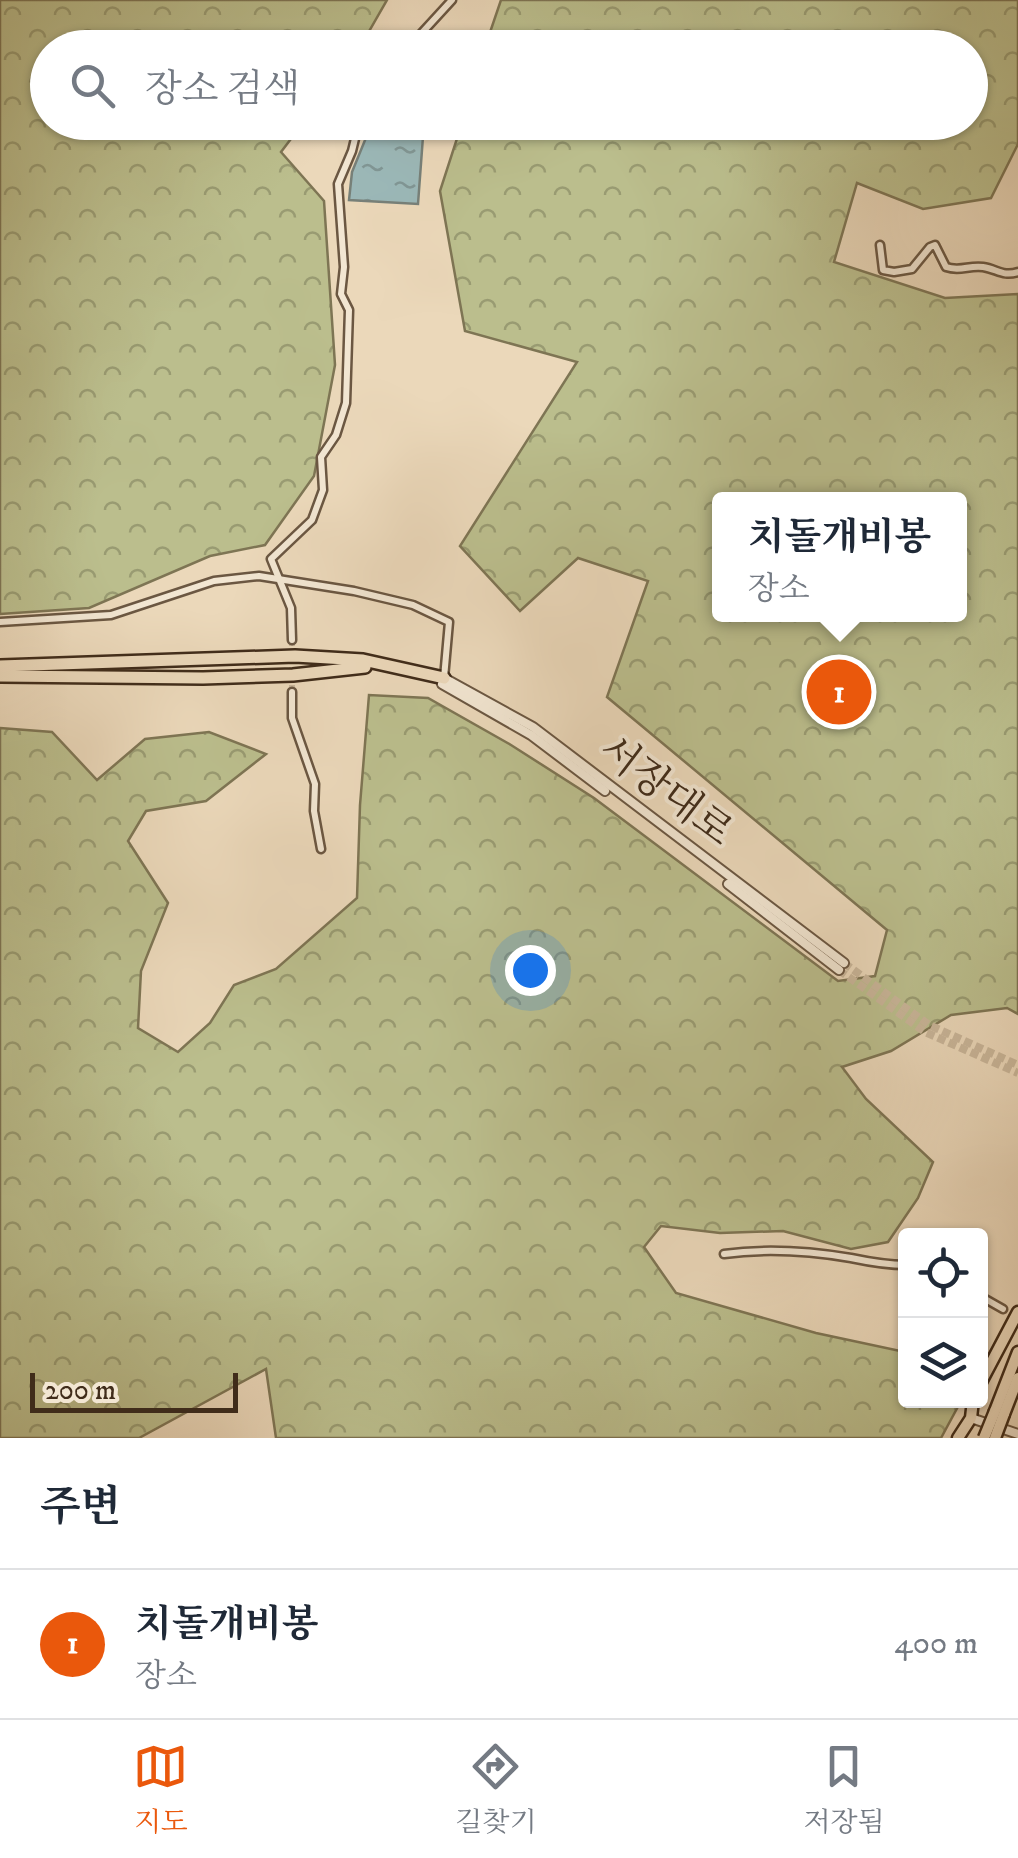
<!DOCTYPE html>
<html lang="ko">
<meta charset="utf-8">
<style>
body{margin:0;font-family:"IM FELL DW Pica","Noto Serif KR",serif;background:#f2f2f3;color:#1f2937}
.controls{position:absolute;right:30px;bottom:30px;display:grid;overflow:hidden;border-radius:10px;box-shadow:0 2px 8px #0004}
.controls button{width:90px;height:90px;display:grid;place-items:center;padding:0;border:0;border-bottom:2px solid #e0e1e3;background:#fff;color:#1f2937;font:50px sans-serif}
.scale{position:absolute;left:30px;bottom:25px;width:208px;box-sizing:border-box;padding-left:10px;border:5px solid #402c1a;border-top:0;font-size:28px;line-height:35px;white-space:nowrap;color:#402c1a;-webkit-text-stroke:8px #f2e6d2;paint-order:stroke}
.you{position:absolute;left:530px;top:970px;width:35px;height:35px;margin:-25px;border:8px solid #fff;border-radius:50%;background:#1a73e8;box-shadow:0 0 0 15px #1a73e833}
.badge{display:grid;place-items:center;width:65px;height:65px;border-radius:50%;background:#ea580c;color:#fff;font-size:32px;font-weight:700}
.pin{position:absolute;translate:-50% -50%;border:5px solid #fff;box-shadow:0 2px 10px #0006}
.popup{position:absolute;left:712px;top:492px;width:255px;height:130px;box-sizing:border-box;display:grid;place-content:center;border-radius:10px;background:#fff;filter:drop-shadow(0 2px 8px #0005);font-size:32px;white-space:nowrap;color:#747a83}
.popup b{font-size:38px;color:#1f2937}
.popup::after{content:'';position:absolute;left:50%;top:100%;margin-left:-20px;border:20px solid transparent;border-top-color:#fff}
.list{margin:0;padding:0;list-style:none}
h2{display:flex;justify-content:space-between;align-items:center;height:130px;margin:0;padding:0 40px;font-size:42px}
h2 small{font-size:32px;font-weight:400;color:#747a83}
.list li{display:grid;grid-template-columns:65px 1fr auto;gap:30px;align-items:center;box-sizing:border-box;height:150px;padding:0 40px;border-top:2px solid #e0e1e3}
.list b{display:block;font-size:38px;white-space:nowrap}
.list p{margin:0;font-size:32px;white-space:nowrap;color:#747a83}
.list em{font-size:32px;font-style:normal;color:#747a83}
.icon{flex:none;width:55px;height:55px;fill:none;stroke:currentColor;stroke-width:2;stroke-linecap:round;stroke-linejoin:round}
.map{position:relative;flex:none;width:1018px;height:1438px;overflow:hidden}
.search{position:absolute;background:#fff;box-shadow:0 2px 8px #0004;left:30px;right:30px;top:30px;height:110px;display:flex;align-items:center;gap:25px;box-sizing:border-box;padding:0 35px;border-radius:55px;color:#747a83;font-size:38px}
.sheet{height:280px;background:#fff}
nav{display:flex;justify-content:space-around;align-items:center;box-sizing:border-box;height:140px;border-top:2px solid #e0e1e3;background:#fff;font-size:28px;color:#747a83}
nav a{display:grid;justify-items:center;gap:5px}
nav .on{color:#ea580c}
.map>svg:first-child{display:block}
.forest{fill:url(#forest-crowns);stroke:#7e7554;stroke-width:2.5;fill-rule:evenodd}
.water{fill:url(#water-ripples);stroke:#778079;stroke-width:2.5}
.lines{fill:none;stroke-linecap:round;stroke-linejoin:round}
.minor-tunnel{stroke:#c9b69a;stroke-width:6;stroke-dasharray:6 3;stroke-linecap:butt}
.tertiary-tunnel{stroke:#c9b69a;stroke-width:8;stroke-dasharray:8 4;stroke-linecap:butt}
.minor-casing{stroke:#6b5742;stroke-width:11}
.tertiary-casing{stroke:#6b5742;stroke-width:12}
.trunk-casing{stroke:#402c1a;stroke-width:15}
.motorway-casing{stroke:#402c1a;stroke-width:16}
.minor{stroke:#f2e6d2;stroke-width:6}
.tertiary{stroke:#f2e6d2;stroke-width:8}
.trunk{stroke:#ebd8ba;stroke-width:10}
.motorway{stroke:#ebd8ba;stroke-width:11}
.trunk-bridge-casing{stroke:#402c1a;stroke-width:15;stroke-linecap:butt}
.trunk-bridge{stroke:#ebd8ba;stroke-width:10}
.labels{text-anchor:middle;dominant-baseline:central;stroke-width:8;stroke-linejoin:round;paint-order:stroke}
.street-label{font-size:40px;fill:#402c1a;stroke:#f2e6d2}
</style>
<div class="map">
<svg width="1018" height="1438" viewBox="0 0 1018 1438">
<defs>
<pattern id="forest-crowns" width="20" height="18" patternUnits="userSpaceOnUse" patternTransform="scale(2.5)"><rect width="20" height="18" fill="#bbbe8d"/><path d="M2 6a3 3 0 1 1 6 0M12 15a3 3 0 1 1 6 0" fill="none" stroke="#999b72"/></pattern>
<pattern id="water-ripples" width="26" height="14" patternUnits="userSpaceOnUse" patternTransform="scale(2.5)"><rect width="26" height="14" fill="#9bb8b8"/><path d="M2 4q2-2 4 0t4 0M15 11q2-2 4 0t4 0" fill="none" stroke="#809695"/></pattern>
</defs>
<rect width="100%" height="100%" fill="#ebd8ba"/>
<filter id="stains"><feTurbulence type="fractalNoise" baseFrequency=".002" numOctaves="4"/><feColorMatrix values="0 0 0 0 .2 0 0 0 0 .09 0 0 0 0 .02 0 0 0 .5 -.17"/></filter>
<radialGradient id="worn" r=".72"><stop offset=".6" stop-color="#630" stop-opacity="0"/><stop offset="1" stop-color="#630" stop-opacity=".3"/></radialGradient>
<g class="forest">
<polygon points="0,0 387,0 360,47 48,48 48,122 303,123 281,152 324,201 335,365 314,476 265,545 210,556 89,608 0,614"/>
<path d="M501 0H1018V144L991 198 923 209 857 183 834 262 945 298 1018 294V1014L1007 1008 951 1015 891 1051 842 1067 866 1099 933 1162 918 1198 888 1242 851 1249 783 1231 720 1233 661 1226 644 1247 676 1293 816 1333 905 1352 906 1400 961 1401 941 1438H276L266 1369 139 1438H0V728L52 732 97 780 145 739 209 732 266 754 206 801 146 811 128 841 168 903 141 971 138 1028 178 1052 210 1023 234 985 276 969 357 898 360 805 369 695 428 698 511 745 594 798 838 981 875 976 887 930 607 697 648 581 578 558 520 611 460 546 577 362 465 331 440 191 462 123 970 122V48L485 47ZM719 500H959V614H719Z"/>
</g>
<polygon class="water" points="372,123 424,123 418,204 349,200 352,172"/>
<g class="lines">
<polyline class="minor-tunnel" points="292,640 292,692"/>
<g class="tertiary-tunnel">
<polyline points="844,963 929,1025 1018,1065"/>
<polyline points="839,970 925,1032 1018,1073"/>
</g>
<defs>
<g id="minor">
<polyline points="408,48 452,0"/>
<path d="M880 245 883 270 894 272 912 269 930 247 935 245 946 267C960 272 969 265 983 267 997 269 1003 277 1018 272"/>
<polyline points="0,622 111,615 214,581 259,576 354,591 413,605 449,622 444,678"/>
<polyline points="292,640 291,608 271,559 312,520 323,490 321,457 336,435 346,403 349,310 341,294 344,267 338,184 352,151 359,122"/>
<polyline points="292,692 292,718 315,784 314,811 321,849"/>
<path d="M724 1254C766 1248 809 1251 851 1258 870 1262 886 1265 906 1265"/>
<polyline points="980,1296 1003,1309"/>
</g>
<g id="tertiary">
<polyline points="444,678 533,727 844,963"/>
<polyline points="442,684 531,735 605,791"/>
<polyline points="728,884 839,970"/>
<polyline points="971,1418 1018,1434"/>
</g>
<g id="trunk">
<polyline points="980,1384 1018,1312"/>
<polyline points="995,1411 1018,1352"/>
<polyline points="1004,1414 1018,1378"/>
<polyline points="958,1438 971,1418 973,1400"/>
</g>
<g id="motorway">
<polyline points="0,666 295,656 363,660 444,678"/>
<polyline points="0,676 203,678 293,675 365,667"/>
</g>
</defs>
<use href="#minor" class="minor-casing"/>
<use href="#tertiary" class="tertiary-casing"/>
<use href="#trunk" class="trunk-casing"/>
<use href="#motorway" class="motorway-casing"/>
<use href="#minor" class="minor"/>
<use href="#tertiary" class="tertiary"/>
<use href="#trunk" class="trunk"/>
<use href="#motorway" class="motorway"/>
<defs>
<g id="trunk-bridge">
<polyline points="984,1438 995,1411"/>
<polyline points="995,1438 1004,1414"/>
</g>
</defs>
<use href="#trunk-bridge" class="trunk-bridge-casing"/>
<use href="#trunk-bridge" class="trunk-bridge"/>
</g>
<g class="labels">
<g class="street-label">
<text transform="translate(665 792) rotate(37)">서장대로</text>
</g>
</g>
<rect width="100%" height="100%" filter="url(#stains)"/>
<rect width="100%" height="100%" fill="url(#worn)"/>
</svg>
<div class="controls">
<button><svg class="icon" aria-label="locate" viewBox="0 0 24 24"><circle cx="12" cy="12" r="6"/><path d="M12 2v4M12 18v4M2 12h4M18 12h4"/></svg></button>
<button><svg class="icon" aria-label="layers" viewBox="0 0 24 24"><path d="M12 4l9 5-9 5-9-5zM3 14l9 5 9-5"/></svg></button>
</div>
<div class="scale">200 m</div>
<div class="you"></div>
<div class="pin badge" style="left:839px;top:692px">1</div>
<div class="popup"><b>치돌개비봉</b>장소</div>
<div class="search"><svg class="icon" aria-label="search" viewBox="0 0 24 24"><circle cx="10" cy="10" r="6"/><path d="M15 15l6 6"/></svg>장소 검색</div>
</div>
<section class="sheet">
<h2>주변<small></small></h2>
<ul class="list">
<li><span class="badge">1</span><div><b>치돌개비봉</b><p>장소</p></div><em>400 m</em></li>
</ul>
</section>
<nav>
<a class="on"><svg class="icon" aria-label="map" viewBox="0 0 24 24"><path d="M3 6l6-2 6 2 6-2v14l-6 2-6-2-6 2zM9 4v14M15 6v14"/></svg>지도</a>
<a><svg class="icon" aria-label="directions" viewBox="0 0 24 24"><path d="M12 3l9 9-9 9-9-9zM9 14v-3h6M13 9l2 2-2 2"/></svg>길찾기</a>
<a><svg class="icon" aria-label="saved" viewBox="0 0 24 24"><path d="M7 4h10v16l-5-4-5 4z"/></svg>저장됨</a>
</nav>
